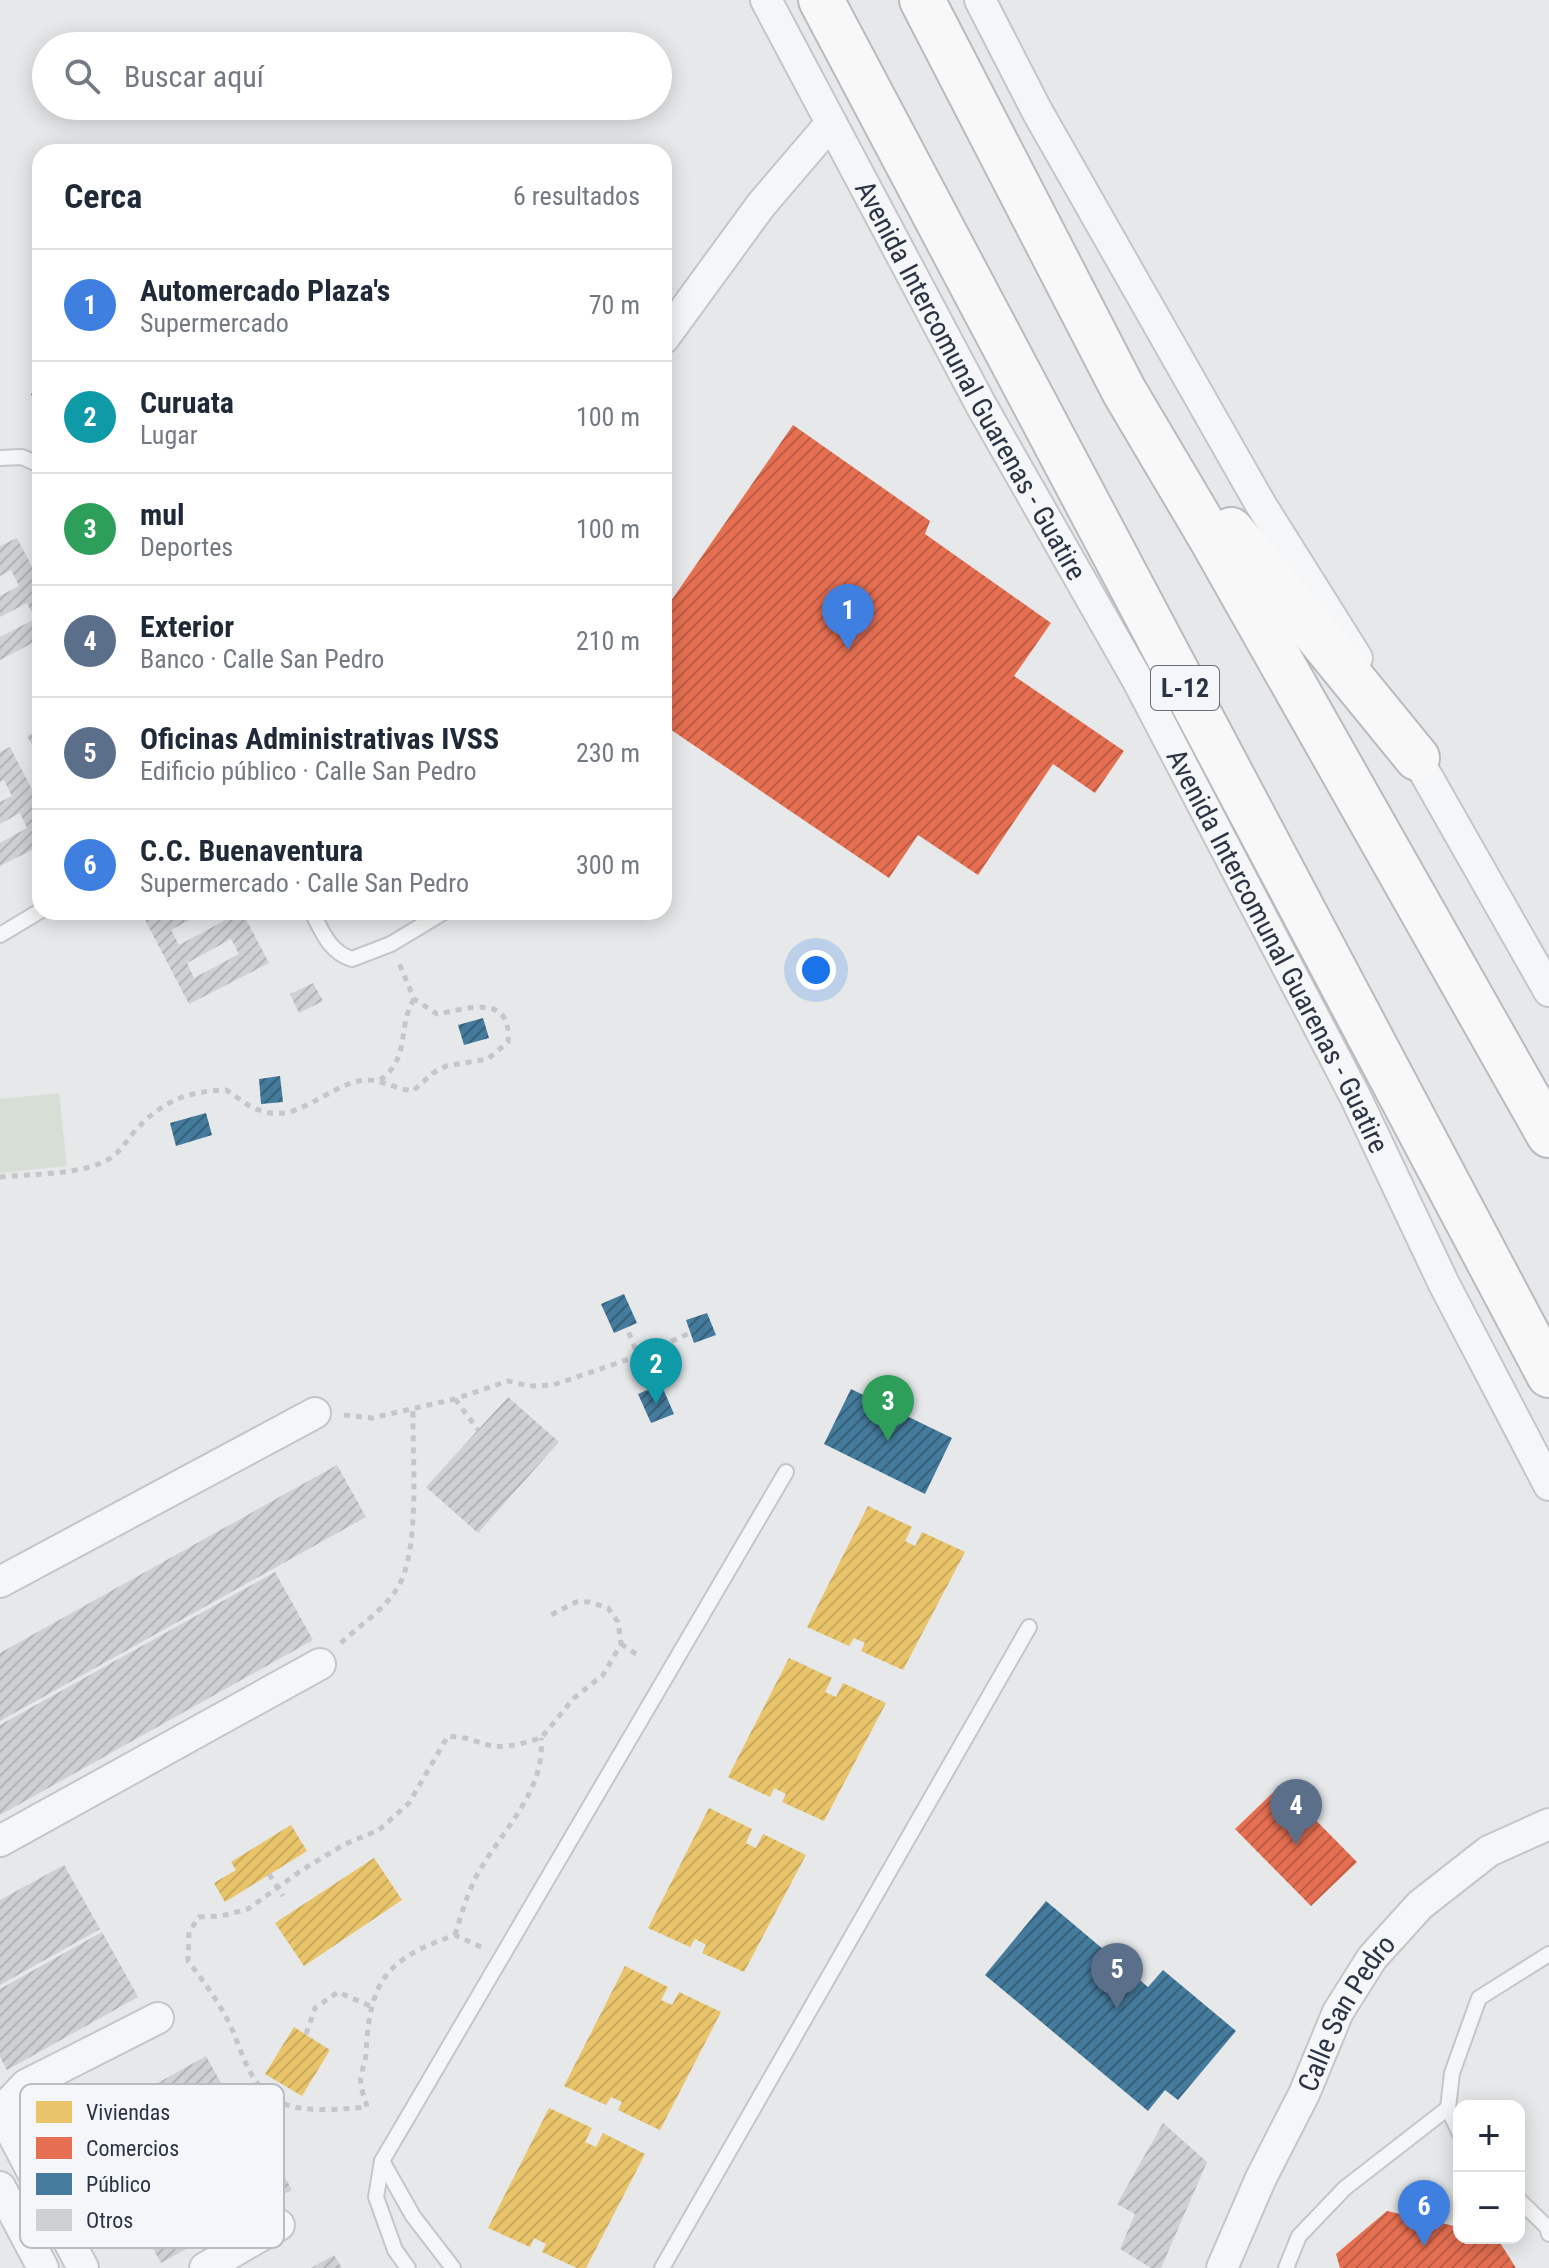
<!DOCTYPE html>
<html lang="es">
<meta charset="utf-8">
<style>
body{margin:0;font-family:"Roboto Condensed",sans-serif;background:#f6f6f7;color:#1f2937}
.controls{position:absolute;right:24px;bottom:24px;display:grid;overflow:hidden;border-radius:16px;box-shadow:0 4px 20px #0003}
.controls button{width:72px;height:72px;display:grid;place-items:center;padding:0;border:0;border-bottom:2px solid #e0e1e3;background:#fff;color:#1f2937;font:40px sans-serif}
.you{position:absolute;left:816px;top:970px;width:28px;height:28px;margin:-20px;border:6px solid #fff;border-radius:50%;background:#1a73e8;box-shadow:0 0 0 12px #1a73e833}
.badge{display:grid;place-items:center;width:52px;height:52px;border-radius:50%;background:#6c737f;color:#fff;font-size:26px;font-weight:700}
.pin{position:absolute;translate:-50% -66px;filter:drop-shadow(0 2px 4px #0008)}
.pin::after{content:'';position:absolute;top:42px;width:28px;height:24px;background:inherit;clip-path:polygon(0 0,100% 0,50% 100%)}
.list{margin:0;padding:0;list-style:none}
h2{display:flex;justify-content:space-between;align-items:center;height:104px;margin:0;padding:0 32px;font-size:34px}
h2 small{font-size:26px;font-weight:400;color:#747a83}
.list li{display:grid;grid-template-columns:52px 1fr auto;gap:24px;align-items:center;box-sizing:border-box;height:112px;padding:0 32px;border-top:2px solid #e0e1e3}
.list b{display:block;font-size:30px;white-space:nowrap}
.list p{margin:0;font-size:26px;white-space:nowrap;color:#747a83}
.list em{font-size:26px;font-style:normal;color:#747a83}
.icon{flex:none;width:44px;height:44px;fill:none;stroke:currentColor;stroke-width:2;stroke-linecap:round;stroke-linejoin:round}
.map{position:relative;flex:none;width:1549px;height:2268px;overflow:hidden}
.search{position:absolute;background:#fff;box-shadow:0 4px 20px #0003;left:32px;top:32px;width:640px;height:88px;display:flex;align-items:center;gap:20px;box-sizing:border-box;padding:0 28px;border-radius:44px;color:#747a83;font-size:30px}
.panel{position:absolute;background:#fff;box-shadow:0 4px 20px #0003;left:32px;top:144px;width:640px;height:776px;border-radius:24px}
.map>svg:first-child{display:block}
.pitch{fill:#d6ded6}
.homes{fill:url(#homes-hatch)}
.shops{fill:url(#shops-hatch)}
.public{fill:url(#public-hatch)}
.building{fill:url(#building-hatch);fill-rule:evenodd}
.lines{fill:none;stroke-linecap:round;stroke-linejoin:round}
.lane-casing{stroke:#c4c6c8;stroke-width:18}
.street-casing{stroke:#c4c6c8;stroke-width:34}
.highway-casing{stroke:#b8bbbf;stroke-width:48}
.path{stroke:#c5c6ca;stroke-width:5;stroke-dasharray:6 6;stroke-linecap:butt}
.lane{stroke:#f5f6f7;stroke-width:14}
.street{stroke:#f5f6f7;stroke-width:30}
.highway{stroke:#f8f8f8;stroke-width:44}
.labels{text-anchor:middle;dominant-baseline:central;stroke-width:8;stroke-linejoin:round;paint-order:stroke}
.shield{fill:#f4f6f9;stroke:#676e7b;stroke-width:2}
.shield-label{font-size:26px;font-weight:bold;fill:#2b3445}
.street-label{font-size:28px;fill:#2b3445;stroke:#f4f6f9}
.key{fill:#f4f6f9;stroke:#b8bcc3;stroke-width:2}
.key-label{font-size:22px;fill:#2b3445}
</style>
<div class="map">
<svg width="1549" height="2268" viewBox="0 0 1549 2268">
<defs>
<pattern id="homes-hatch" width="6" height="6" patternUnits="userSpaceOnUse" patternTransform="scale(2)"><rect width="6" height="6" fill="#e9c46a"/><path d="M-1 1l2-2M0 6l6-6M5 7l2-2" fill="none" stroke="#c8a95d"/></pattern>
<pattern id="shops-hatch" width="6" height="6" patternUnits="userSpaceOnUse" patternTransform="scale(2)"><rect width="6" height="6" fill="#e76f51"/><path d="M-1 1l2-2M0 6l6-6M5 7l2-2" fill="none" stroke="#bb5c45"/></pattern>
<pattern id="public-hatch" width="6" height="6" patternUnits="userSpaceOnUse" patternTransform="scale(2)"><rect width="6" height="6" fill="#457b9d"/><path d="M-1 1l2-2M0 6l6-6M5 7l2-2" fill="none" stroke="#37607b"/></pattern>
<pattern id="building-hatch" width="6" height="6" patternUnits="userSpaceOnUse" patternTransform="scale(2)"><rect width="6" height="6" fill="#ced0d3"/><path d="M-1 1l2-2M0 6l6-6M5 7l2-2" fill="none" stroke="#b1b3b6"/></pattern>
</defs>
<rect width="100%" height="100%" fill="#e6e8ea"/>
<polygon class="pitch" points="59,1093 67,1166 0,1173 0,1099"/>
<g class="homes">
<polygon points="868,1506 912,1527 905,1541 915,1546 922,1532 965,1552 903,1670 861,1651 865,1643 854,1638 849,1646 807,1627"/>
<polygon points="789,1658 832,1678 825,1692 836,1697 843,1683 886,1703 824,1821 782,1802 786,1794 774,1788 770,1797 728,1777"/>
<polygon points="709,1808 752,1829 746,1843 756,1848 763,1834 806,1855 744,1972 702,1953 706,1945 695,1939 690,1947 648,1928"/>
<polygon points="291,1825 307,1851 225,1902 214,1883 236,1870 231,1862"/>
<polygon points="374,1858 402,1900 304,1966 275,1923"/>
<polygon points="625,1966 668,1987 661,2000 672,2005 679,1992 721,2012 660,2130 618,2110 622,2102 611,2097 606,2105 564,2086"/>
<polygon points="294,2027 330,2050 302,2096 265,2074"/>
<polygon points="549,2108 592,2128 585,2142 596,2147 603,2133 645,2154 586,2268 577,2268 542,2252 546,2244 534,2238 530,2247 488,2228"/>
</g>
<g class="shops">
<polygon points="793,425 930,521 925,534 1051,623 1014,676 1124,751 1095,793 1053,764 978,875 918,835 889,878 664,725 664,611"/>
<polygon points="1281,1785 1357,1862 1311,1906 1235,1829"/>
<polygon points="1387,2211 1459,2227 1459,2238 1497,2238 1516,2268 1340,2268 1336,2254"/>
</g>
<g class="public">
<polygon points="40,389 40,410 31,394"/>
<polygon points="483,1018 489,1038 464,1045 458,1025"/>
<polygon points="280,1076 283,1102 261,1104 259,1079"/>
<polygon points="206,1113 212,1135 176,1146 170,1123"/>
<polygon points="624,1294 637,1323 614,1333 601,1304"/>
<polygon points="707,1313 716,1335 694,1343 686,1320"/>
<polygon points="661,1384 674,1414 651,1423 638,1394"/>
<polygon points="851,1389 952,1438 925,1494 824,1444"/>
<polygon points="1046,1901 1148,1987 1163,1970 1236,2031 1178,2100 1165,2090 1148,2111 985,1975"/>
</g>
<g class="building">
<polygon points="17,538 40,582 40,639 0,660 0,637 35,619 27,603 0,617 0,596 19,586 11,570 0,576 0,546"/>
<polygon points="40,730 40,760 27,736"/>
<polygon points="10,747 40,805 40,846 0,866 0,843 27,828 20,813 0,824 0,802 12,796 4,780 0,782 0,752"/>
<path d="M146 912H204L171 930 179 945 224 921 219 912H242L269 963 189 1004 142 914ZM231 939 239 954 194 978 187 963Z"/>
<polygon points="313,983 323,1001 299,1013 290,994"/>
<polygon points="508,1397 559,1442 478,1533 426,1487"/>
<polygon points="337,1465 366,1517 0,1721 0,1653"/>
<polygon points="275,1572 313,1640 0,1815 0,1725"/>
<polygon points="64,1865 100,1929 0,1985 0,1900"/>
<polygon points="102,1932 138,1997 7,2070 0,2057 0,1989"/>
<polygon points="206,2056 242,2121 85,2208 49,2144"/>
<polygon points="1163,2123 1207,2162 1161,2268 1151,2268 1120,2249 1135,2214 1117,2204"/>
<polygon points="256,2125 292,2190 161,2263 125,2198"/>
<polygon points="334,2255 342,2268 311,2268"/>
</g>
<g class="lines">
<defs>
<g id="lane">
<polyline points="0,458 22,457 40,465"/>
<path d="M312 912C322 931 329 952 352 959L391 944 444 912"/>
<polyline points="0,935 40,911"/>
<polyline points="1459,2132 1448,2108 1452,2073 1479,1998 1549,1954"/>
<polyline points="382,2161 413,2216 453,2268"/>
<polyline points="1519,2200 1547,2227 1549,2234"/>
<polyline points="408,2268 395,2250 376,2197 382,2161 786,1472"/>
<polyline points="662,2268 1029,1627"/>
<polyline points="1286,2268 1299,2236 1345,2188 1448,2108"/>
</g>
<g id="street">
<path id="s1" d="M766 0 981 405 1137 679 1355 1096 1444 1284 1549 1485"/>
<polyline points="980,0 1037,111 1261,505 1357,658"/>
<polyline points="664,338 761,205 831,123"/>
<polyline points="1408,743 1549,991"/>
<polyline points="0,1582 315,1413"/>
<polyline points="0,1841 320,1664"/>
<polyline points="0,2110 83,2268"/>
<polyline points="0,2112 26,2085 158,2018"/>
<polyline points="0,2187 43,2268"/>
<polyline points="205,2268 279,2225"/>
<path id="s2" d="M1222 2268 1261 2178 1304 2094 1338 2012 1372 1958 1420 1905 1489 1851 1549 1824"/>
</g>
<g id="highway">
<polyline points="821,0 1549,1375"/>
<polyline points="922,0 1124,391 1211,538 1549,1135"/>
<polyline points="1231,530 1417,758"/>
</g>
</defs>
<use href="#lane" class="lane-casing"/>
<use href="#street" class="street-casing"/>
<use href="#highway" class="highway-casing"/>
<g class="path">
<path d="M380 1080C411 1058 397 1027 414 999"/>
<path d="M0 1177C31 1174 82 1175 109 1159 120 1152 126 1142 134 1132 161 1102 186 1091 226 1090 235 1095 243 1103 252 1107 295 1130 326 1084 365 1080 379 1079 396 1089 413 1091L433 1073 446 1066 488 1059 508 1042C512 992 467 1009 437 1014L414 999 399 963"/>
<polyline points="649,1390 638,1356 690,1333"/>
<polyline points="455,1399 478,1430"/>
<polyline points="344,1415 372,1418 455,1399 508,1381 529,1386 553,1385 638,1356 627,1328"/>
<path d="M341 1643C360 1625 384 1610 398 1587 421 1549 412 1453 413 1408"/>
<polyline points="621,1644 641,1657"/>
<polyline points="269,1874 283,1896"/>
<path d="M455 1935C461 1915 467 1895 476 1877 500 1832 546 1792 541 1738"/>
<path d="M481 1947 455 1935C386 1959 370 1980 366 2052 366 2061 362 2068 361 2077 359 2086 365 2098 367 2107 342 2109 298 2114 276 2100 245 2081 242 2046 226 2017 215 1997 202 1979 188 1961L189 1932 199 1917 221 1916 248 1909 302 1870 345 1844 379 1830 409 1803 448 1736 465 1738 495 1747 516 1745 541 1738 574 1698 603 1675 621 1644 618 1622 608 1608 589 1602H576L551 1615"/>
<polyline points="306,2034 315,2008 338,1992 370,2006"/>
</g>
<use href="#lane" class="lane"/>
<use href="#street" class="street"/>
<use href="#highway" class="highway"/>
</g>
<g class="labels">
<rect class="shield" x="1151" y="666" width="68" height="44" rx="6"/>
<g class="shield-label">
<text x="1185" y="688">L-12</text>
</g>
<g class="street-label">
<text stroke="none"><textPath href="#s1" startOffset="432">Avenida Intercomunal Guarenas - Guatire</textPath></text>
<text stroke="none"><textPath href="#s1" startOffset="1080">Avenida Intercomunal Guarenas - Guatire</textPath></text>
<text stroke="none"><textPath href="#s2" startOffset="284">Calle San Pedro</textPath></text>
</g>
</g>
<rect x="20" y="2084" width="264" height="164" rx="12" class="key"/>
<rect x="36" y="2101" width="36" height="22" fill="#e9c46a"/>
<rect x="36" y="2137" width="36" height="22" fill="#e76f51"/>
<rect x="36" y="2173" width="36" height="22" fill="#457b9d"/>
<rect x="36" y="2209" width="36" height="22" fill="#ced0d3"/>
<g class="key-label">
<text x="86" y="2120">Viviendas</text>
<text x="86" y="2156">Comercios</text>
<text x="86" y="2192">Público</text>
<text x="86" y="2228">Otros</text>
</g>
</svg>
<div class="controls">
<button>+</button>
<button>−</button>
</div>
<div class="you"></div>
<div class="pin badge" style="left:848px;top:650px;background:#3f7fe0">1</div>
<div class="pin badge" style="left:656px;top:1404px;background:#0f9aa8">2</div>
<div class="pin badge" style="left:888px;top:1441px;background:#2e9e5b">3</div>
<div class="pin badge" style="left:1296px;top:1845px;background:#5c6f8a">4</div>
<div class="pin badge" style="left:1117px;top:2009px;background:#5c6f8a">5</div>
<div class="pin badge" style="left:1424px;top:2246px;background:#3f7fe0">6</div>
<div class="search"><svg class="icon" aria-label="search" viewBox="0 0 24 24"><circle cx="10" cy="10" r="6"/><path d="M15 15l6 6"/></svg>Buscar aquí</div>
<section class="panel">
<h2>Cerca<small>6 resultados</small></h2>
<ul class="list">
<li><span class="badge" style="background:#3f7fe0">1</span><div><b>Automercado Plaza's</b><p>Supermercado</p></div><em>70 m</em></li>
<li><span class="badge" style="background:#0f9aa8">2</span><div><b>Curuata</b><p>Lugar</p></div><em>100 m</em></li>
<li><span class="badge" style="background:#2e9e5b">3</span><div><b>mul</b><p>Deportes</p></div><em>100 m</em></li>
<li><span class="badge" style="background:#5c6f8a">4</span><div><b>Exterior</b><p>Banco · Calle San Pedro</p></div><em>210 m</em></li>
<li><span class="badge" style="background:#5c6f8a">5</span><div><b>Oficinas Administrativas IVSS</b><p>Edificio público · Calle San Pedro</p></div><em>230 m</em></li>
<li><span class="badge" style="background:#3f7fe0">6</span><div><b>C.C. Buenaventura</b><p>Supermercado · Calle San Pedro</p></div><em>300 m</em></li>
</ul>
</section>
</div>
